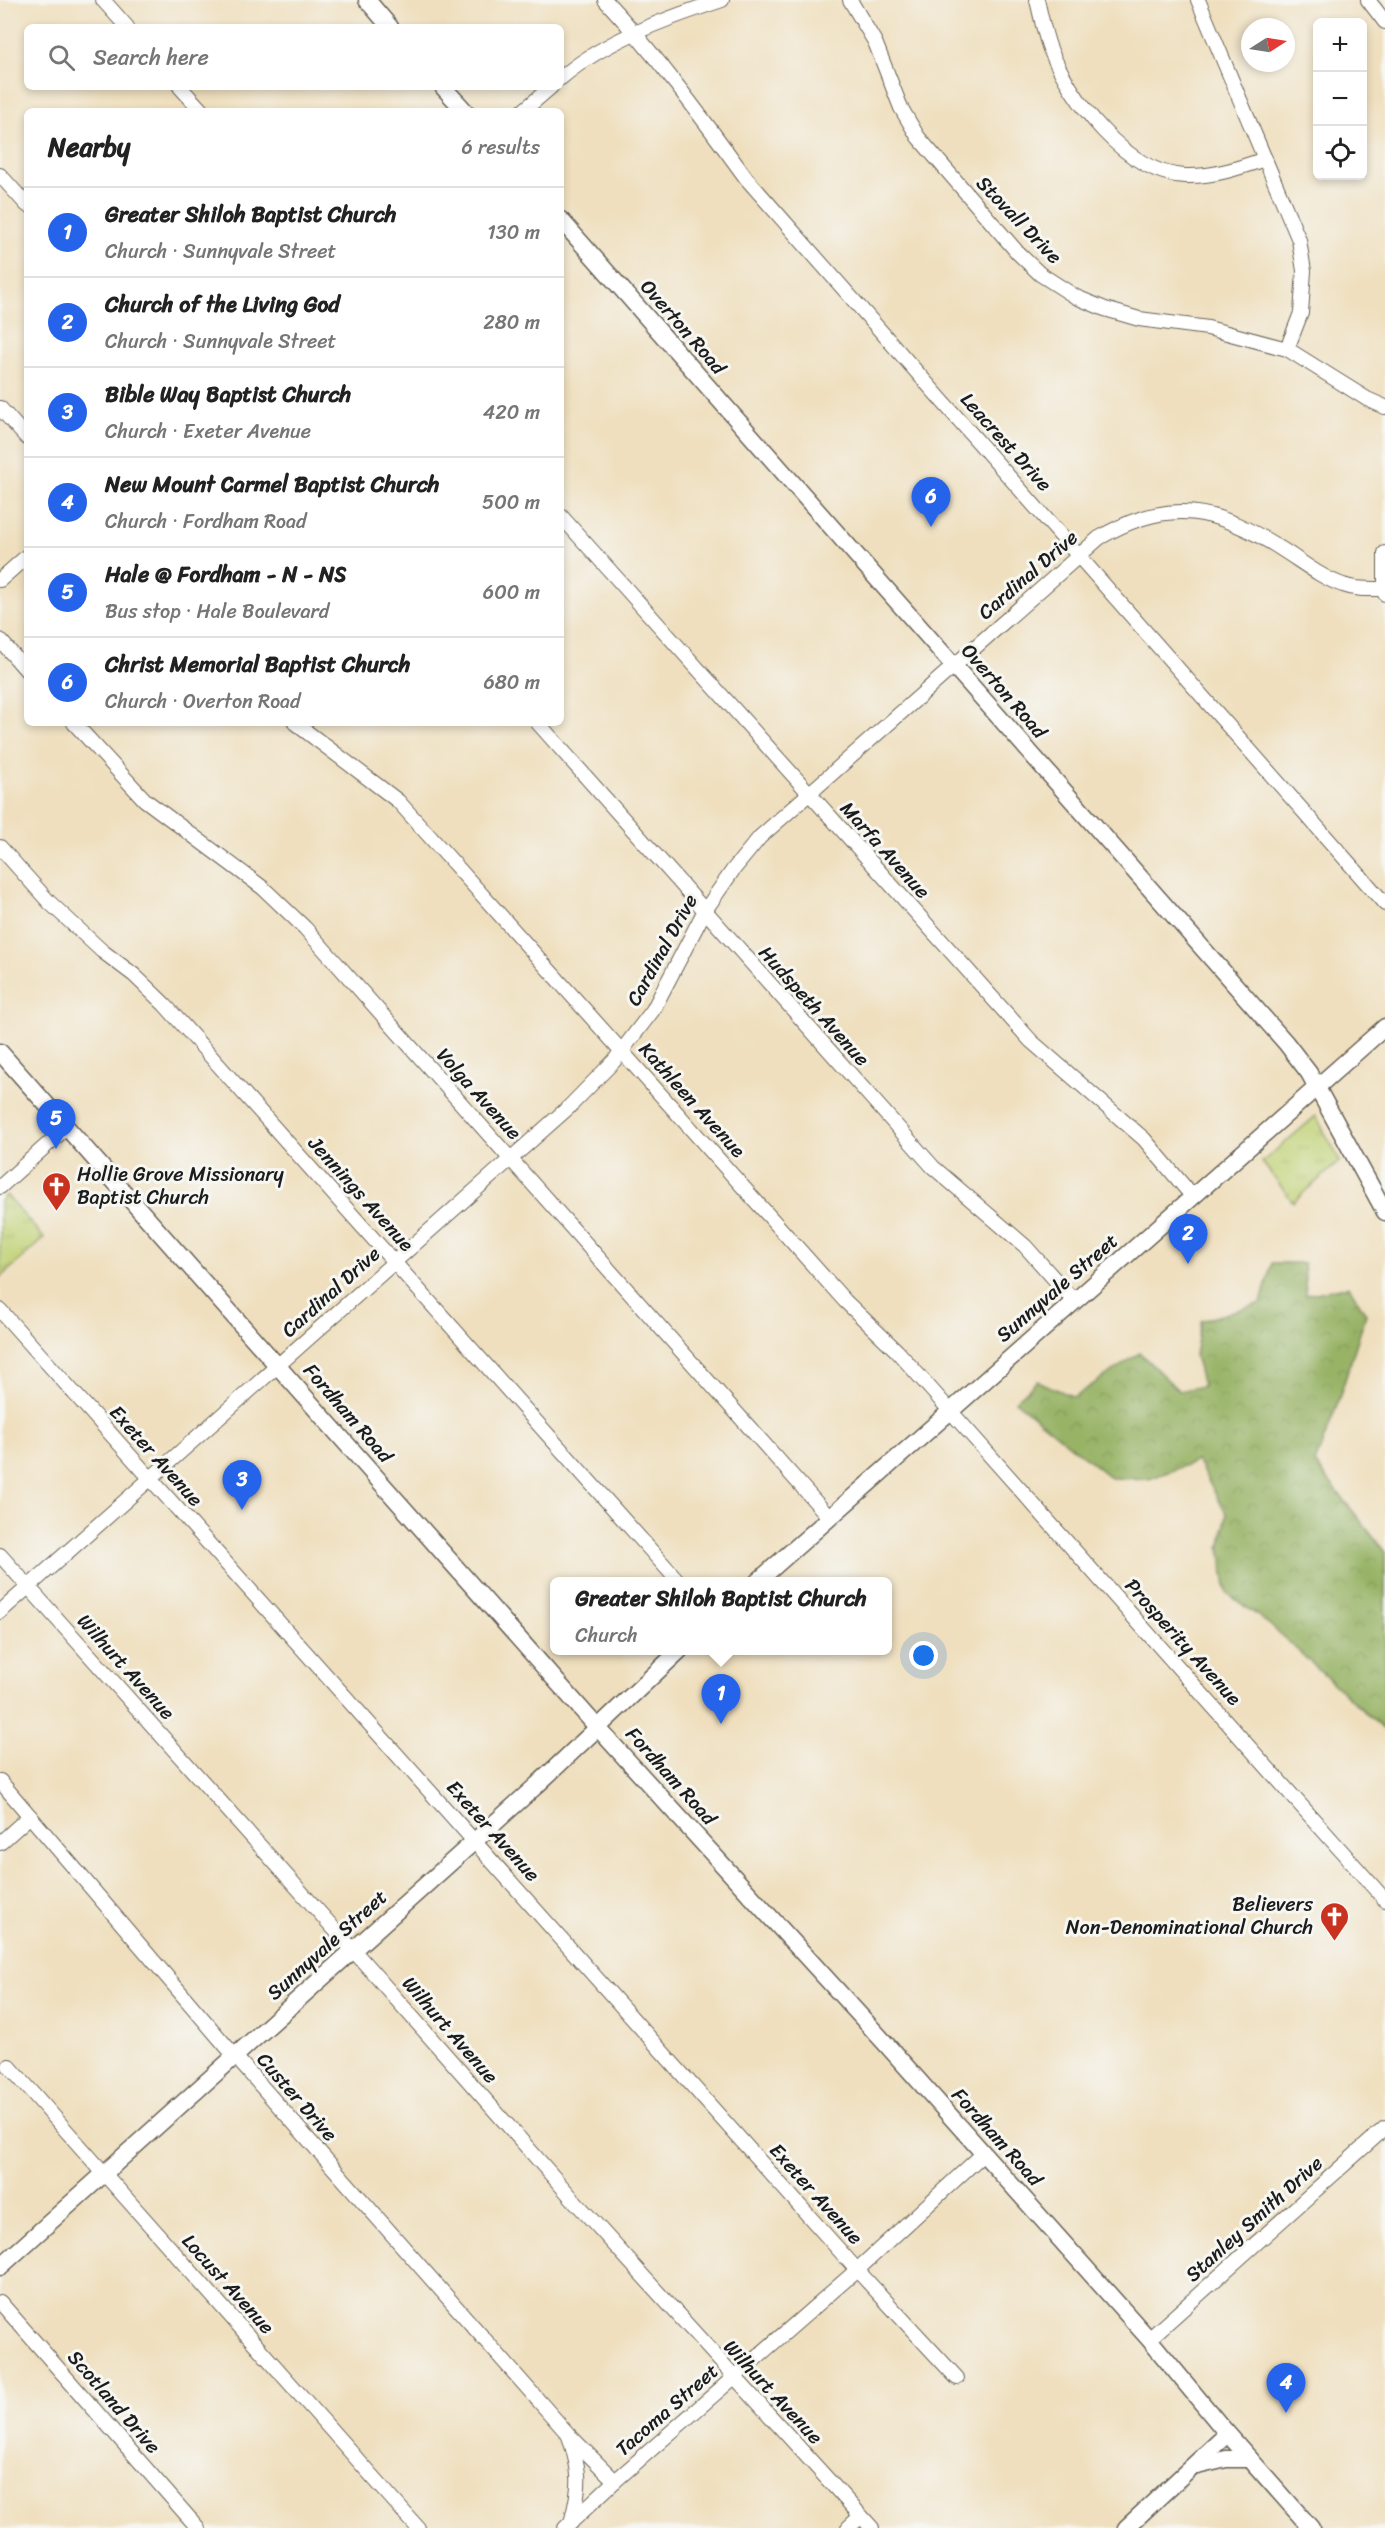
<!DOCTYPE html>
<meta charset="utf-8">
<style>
body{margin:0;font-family:Sriracha,sans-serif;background:#f6f6f6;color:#222}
.controls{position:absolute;right:18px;top:18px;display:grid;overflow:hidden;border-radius:9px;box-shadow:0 3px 9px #0003}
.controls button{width:54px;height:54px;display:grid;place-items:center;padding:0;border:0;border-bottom:2px solid #e0e0e0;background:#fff;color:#222;font:30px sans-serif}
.compass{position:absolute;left:1241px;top:18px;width:54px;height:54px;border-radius:50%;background:#fff;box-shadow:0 3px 9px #0003;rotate:78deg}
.you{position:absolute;left:924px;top:1656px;width:21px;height:21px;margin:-15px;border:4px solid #fff;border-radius:50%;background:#1a73e8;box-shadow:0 0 0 9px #1a73e833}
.badge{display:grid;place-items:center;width:39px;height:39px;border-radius:50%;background:#2563eb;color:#fff;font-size:20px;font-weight:700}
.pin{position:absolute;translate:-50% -50px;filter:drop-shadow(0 2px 3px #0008)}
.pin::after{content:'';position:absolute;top:32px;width:21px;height:18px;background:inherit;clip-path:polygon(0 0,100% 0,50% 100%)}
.popup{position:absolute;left:550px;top:1577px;width:342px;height:78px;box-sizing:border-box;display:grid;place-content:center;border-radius:9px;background:#fff;filter:drop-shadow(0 2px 4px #0005);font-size:20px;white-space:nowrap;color:#767676}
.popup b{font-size:22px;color:#222}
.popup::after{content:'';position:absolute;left:50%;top:100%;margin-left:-12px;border:12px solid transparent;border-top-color:#fff}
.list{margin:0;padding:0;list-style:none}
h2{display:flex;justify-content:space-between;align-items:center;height:78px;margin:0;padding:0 24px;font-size:26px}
h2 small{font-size:20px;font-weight:400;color:#767676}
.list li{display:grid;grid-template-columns:39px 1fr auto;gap:18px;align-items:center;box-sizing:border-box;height:90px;padding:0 24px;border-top:2px solid #e0e0e0}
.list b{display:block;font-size:22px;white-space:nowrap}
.list p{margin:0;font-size:20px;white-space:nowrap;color:#767676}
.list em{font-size:20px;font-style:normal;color:#767676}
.icon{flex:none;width:33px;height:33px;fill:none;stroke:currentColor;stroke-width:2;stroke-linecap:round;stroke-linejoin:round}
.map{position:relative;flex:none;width:1385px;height:2528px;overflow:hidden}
.search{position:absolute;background:#fff;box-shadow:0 3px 9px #0003;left:24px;top:24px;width:540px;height:66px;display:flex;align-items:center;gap:15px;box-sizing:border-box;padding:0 21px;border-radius:9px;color:#767676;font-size:22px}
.panel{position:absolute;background:#fff;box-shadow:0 3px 9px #0003;left:24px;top:108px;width:540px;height:618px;border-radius:9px}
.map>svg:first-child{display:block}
.grass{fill:url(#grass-tufts);stroke:#6e7648;stroke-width:1.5}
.forest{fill:url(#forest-crowns);stroke:#5a6841;stroke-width:1.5}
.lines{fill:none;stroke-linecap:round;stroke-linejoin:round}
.minor-casing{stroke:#666055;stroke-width:16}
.tertiary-casing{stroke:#666055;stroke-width:19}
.minor{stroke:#fff;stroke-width:14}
.tertiary{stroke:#fff;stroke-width:16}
.labels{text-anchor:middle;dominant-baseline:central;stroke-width:6;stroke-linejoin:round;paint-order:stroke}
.street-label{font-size:20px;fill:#1c1c1c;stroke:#f6f6f2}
.poi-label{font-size:20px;fill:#1c1c1c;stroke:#f6f6f2;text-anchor:start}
</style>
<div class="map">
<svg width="1385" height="2528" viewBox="0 0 1385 2528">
<defs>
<pattern id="grass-tufts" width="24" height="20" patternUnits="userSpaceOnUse" patternTransform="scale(1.5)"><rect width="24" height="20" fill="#c0d174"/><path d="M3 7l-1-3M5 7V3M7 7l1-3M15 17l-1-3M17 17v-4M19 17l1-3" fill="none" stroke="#a4b364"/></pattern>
<pattern id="forest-crowns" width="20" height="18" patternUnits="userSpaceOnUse" patternTransform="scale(1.5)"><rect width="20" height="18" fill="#98b366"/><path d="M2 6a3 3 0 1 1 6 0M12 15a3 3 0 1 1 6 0" fill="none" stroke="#829958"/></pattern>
</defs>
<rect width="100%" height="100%" fill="#f6f6f2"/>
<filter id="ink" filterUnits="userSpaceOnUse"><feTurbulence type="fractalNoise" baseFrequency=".0167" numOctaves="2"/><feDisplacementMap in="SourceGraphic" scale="12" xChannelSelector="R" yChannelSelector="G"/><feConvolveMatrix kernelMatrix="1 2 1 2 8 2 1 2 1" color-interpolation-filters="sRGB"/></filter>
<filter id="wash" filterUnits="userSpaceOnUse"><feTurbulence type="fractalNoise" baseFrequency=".008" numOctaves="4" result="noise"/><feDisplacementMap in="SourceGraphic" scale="24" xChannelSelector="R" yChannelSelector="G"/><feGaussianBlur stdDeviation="1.35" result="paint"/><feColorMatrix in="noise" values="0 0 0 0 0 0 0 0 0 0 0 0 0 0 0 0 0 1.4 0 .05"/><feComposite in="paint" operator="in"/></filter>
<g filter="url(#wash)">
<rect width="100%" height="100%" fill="#efdfbe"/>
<g class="grass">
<polygon points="1316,1116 1340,1161 1293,1202 1262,1162"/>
<polygon points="6,1195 44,1238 0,1278 0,1201"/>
</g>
<polygon class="forest" points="1272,1263 1304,1263 1306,1295 1349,1286 1366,1314 1336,1408 1315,1463 1385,1552 1385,1731 1270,1625 1227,1593 1220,1548 1227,1515 1197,1461 1149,1479 1111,1478 1015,1401 1037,1381 1074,1397 1140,1353 1179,1391 1203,1386 1195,1355 1201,1321 1261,1303"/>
</g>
<g filter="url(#ink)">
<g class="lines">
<defs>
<g id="minor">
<polyline points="103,0 127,27"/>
<path d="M605 0C657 56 701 116 746 178L1385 904"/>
<polyline points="850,0 875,42 901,108 918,137 1018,253 1040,274 1076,297 1105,309 1139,319 1208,328 1287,349 1367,399 1385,407"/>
<path d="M1037 0C1041 16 1044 33 1050 49 1071 99 1125 173 1185 176 1213 177 1239 168 1265 159"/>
<polyline points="1198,0 1299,240 1304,271 1301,313 1287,349"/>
<polyline points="1368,0 1385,22"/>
<path d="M561 78C605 40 668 18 722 0"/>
<polyline points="180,87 202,111"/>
<polyline points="523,111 551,87"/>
<polyline points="0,175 27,205"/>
<polyline points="0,408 27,438"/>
<polyline points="561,516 1031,1041 1144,1139 1193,1197"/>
<polyline points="1385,553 1385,594"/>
<polyline points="0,580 27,556"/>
<polyline points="0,640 27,671"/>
<polyline points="74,723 145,800 263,888 305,928 829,1517"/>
<polyline points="295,723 398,801 845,1301 897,1351 1385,1900"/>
<polyline points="538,723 933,1167 1025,1246 1074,1301"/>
<polyline points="0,847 49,902 102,951 134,975 165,1005 679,1582"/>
<polyline points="0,1187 67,1127"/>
<polyline points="0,1310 857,2270 957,2378"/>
<polyline points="0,1555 353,1950 572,2198 872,2528"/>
<path d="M0 1612 569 1107 614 1061 653 1010 704 912 733 870 760 837 1099 538C1169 496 1218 508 1283 550 1302 562 1322 578 1343 585 1356 590 1370 589 1384 589"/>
<polyline points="0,1781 226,2046 568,2434 615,2481"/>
<polyline points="0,1843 30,1816"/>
<polyline points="9,2066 418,2528"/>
<polyline points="0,2302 198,2528"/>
<polyline points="1149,2339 1385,2128"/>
<path d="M569 2436C581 2473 581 2485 571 2523"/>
<polyline points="565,2528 615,2481 857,2270 983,2154"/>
<polyline points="848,2528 861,2516"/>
</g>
<g id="tertiary">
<polyline points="367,0 390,27"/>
<polyline points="443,87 465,111"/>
<polyline points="561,220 1286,1043 1309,1073 1385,1212"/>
<polyline points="0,1052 597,1727 886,2044 1149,2339 1220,2425 1311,2528"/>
<polyline points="757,1582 1385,1027"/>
<polyline points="0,2267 537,1785 680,1650"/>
<polyline points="1197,2466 1226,2459 1250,2459"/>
<polyline points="1126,2528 1227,2434"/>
</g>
</defs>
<use href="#minor" class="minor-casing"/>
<use href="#tertiary" class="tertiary-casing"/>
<use href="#minor" class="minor"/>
<use href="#tertiary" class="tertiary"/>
</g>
</g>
<defs>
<symbol id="church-pin" viewBox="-11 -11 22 30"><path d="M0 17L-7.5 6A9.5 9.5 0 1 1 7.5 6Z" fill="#c8321e" stroke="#f6f6f2"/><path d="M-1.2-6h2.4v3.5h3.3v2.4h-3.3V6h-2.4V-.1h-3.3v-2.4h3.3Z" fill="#fff"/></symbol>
</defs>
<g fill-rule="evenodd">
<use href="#church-pin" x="40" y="1170" width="33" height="45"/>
<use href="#church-pin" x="1318" y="1900" width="33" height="45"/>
</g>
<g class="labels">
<g class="street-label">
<text transform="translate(1019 220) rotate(46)">Stovall Drive</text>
<text transform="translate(683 327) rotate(49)">Overton Road</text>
<text transform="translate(1006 442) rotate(48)">Leacrest Drive</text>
<text transform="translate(1028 575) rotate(-41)">Cardinal Drive</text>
<text transform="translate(1004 691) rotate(49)">Overton Road</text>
<text transform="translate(885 850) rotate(48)">Marfa Avenue</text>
<text transform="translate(662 950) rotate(-61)">Cardinal Drive</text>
<text transform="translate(814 1006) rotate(48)">Hudspeth Avenue</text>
<text transform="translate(479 1094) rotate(48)">Volga Avenue</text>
<text transform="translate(692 1100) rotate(48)">Kathleen Avenue</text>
<text transform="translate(361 1194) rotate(48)">Jennings Avenue</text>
<text transform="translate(1057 1288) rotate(-41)">Sunnyvale Street</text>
<text transform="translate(331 1292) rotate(-42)">Cardinal Drive</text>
<text transform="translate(348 1413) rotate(49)">Fordham Road</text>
<text transform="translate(156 1456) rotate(48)">Exeter Avenue</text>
<text transform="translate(1183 1642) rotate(48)">Prosperity Avenue</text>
<text transform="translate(126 1667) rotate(48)">Wilhurt Avenue</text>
<text transform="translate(671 1776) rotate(48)">Fordham Road</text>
<text transform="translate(493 1831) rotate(48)">Exeter Avenue</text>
<text transform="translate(327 1945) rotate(-42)">Sunnyvale Street</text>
<text transform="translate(450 2030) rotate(49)">Wilhurt Avenue</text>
<text transform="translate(297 2097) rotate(49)">Custer Drive</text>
<text transform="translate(997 2137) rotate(48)">Fordham Road</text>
<text transform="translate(816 2194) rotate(48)">Exeter Avenue</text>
<text transform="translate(1254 2219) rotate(-42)">Stanley Smith Drive</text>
<text transform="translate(228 2284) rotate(48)">Locust Avenue</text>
<text transform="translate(773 2392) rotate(47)">Wilhurt Avenue</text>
<text transform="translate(114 2402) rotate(49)">Scotland Drive</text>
<text transform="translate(667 2410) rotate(-41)">Tacoma Street</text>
</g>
<g class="poi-label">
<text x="77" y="1174">Hollie Grove Missionary<tspan x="77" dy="23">Baptist Church</tspan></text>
<text x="1313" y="1904" text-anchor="end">Believers<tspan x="1313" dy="23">Non-Denominational Church</tspan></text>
</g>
</g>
</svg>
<div class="controls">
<button>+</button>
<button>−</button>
<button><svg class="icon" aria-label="locate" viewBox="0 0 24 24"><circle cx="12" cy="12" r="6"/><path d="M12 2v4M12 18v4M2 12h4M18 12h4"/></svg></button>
</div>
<svg class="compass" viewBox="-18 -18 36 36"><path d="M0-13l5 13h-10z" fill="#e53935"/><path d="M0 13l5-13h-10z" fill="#767676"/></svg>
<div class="you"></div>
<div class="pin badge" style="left:721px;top:1724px">1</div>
<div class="popup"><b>Greater Shiloh Baptist Church</b>Church</div>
<div class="pin badge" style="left:1188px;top:1264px">2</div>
<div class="pin badge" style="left:242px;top:1510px">3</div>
<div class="pin badge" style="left:1286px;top:2413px">4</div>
<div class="pin badge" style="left:56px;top:1149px">5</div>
<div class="pin badge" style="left:931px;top:527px">6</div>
<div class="search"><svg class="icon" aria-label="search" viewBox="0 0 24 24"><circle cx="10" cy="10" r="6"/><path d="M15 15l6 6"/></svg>Search here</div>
<section class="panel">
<h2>Nearby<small>6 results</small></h2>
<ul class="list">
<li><span class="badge">1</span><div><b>Greater Shiloh Baptist Church</b><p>Church · Sunnyvale Street</p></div><em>130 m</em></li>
<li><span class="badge">2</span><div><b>Church of the Living God</b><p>Church · Sunnyvale Street</p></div><em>280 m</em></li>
<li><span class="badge">3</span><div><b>Bible Way Baptist Church</b><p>Church · Exeter Avenue</p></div><em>420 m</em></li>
<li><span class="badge">4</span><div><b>New Mount Carmel Baptist Church</b><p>Church · Fordham Road</p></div><em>500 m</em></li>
<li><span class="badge">5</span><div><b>Hale @ Fordham - N - NS</b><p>Bus stop · Hale Boulevard</p></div><em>600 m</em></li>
<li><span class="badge">6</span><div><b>Christ Memorial Baptist Church</b><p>Church · Overton Road</p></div><em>680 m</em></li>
</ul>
</section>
</div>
